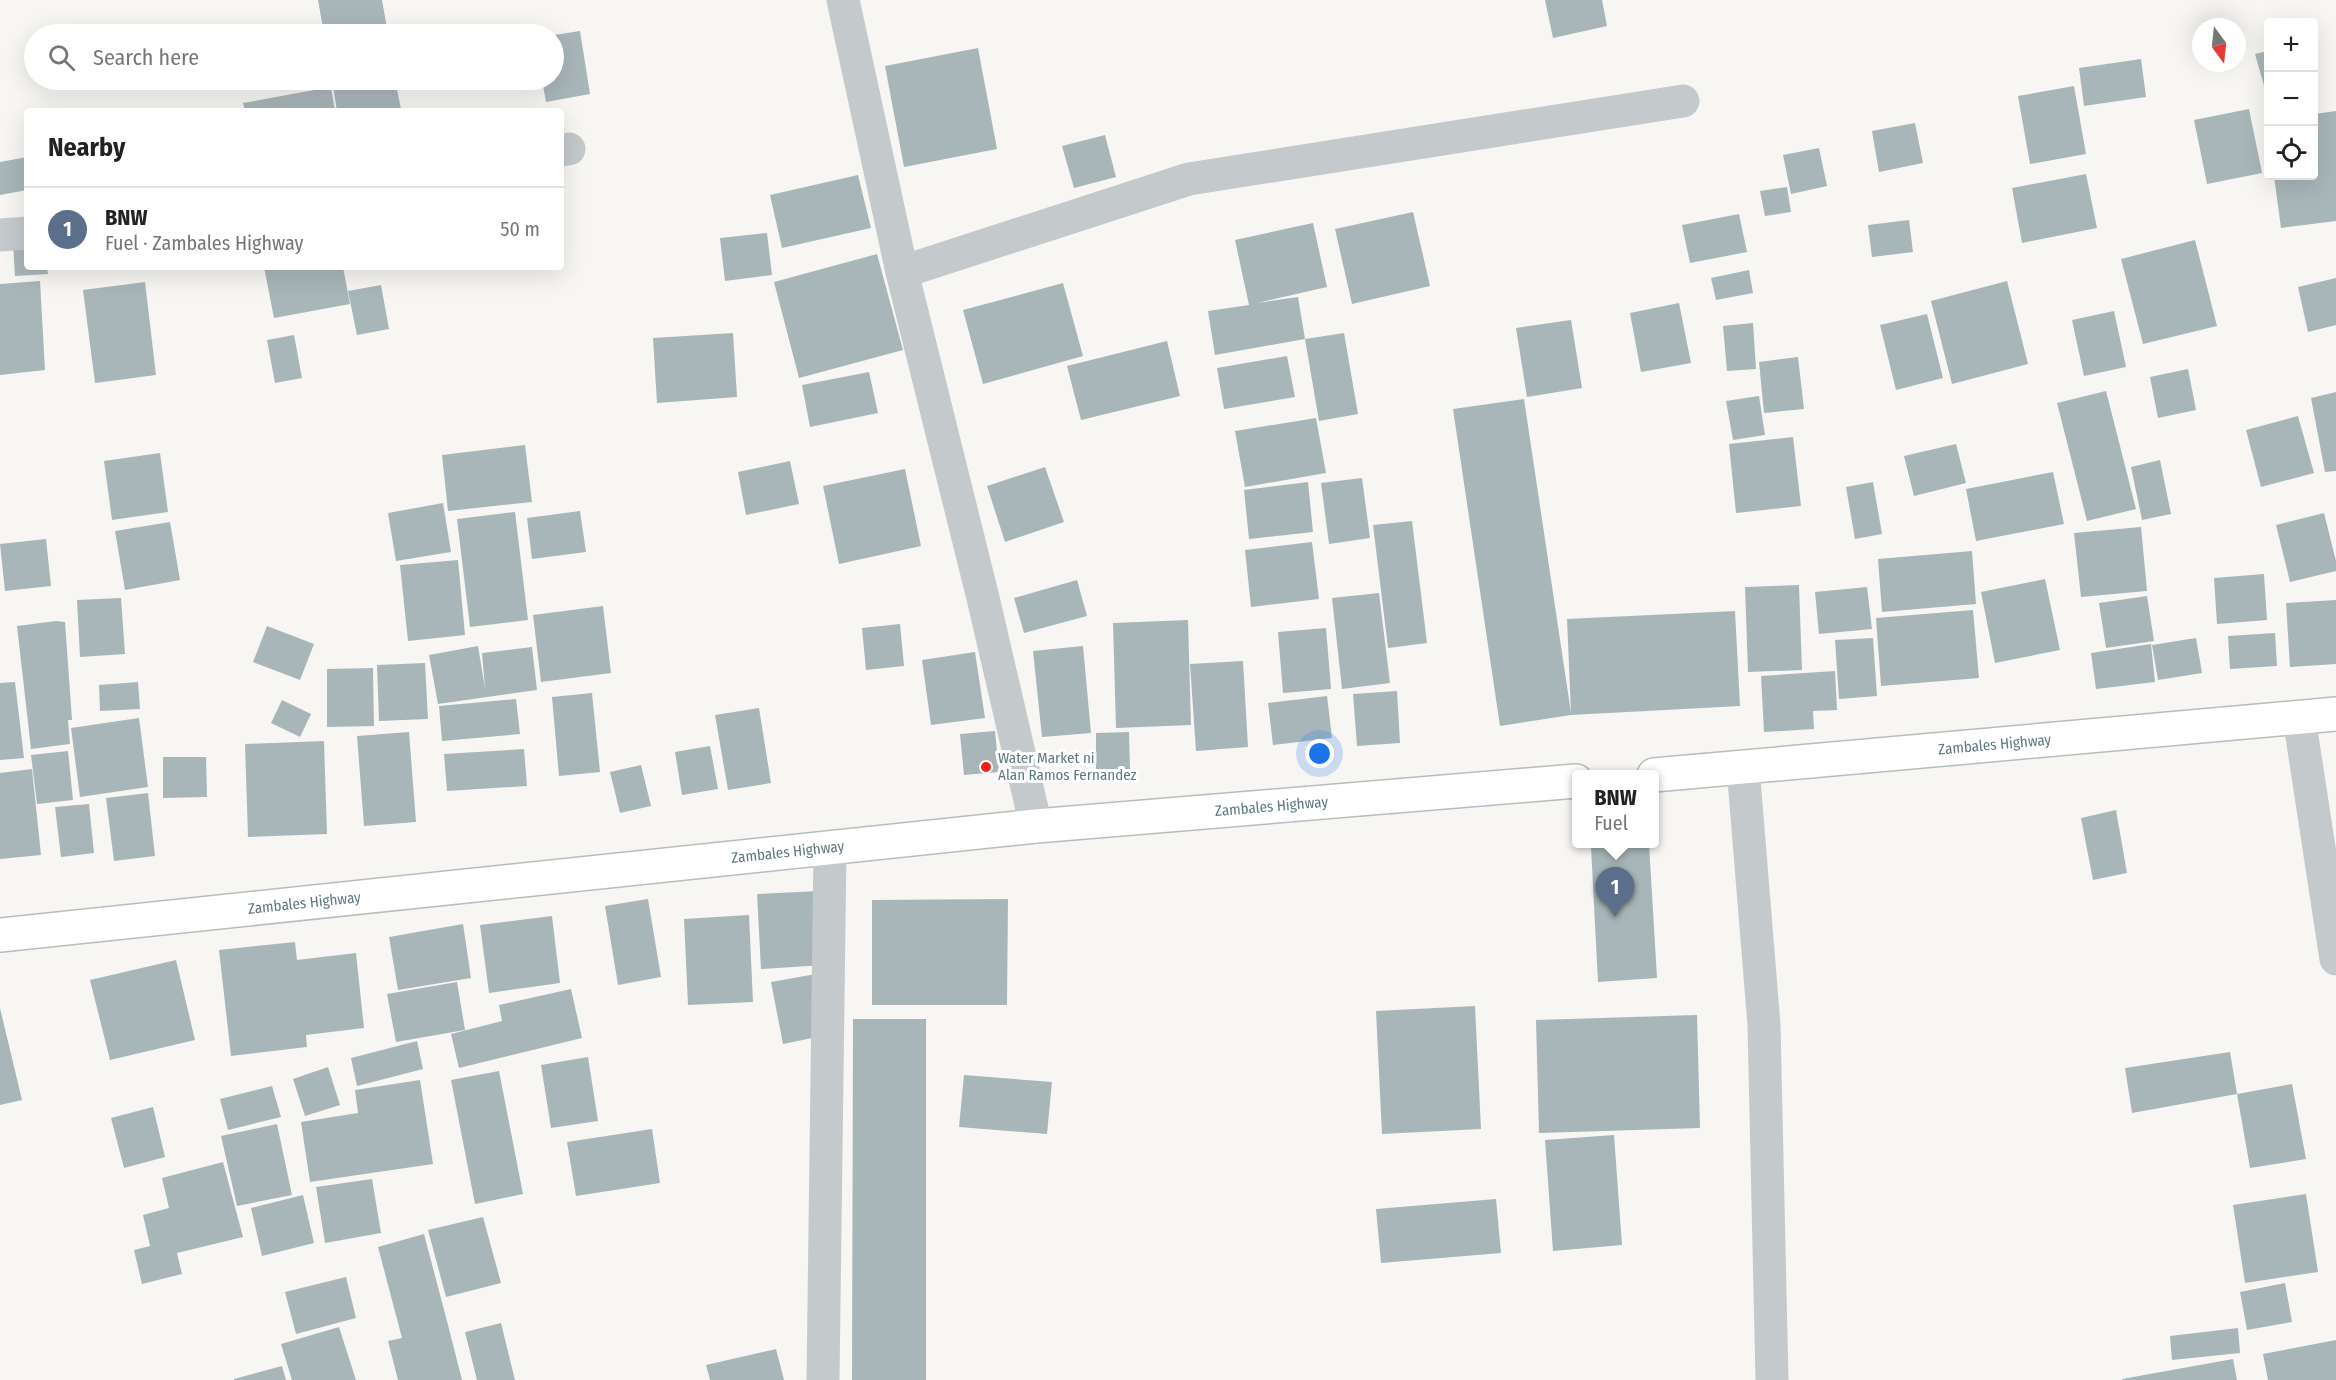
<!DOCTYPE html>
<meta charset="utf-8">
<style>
body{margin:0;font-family:"Fira Sans Condensed",sans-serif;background:#f6f6f6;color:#222}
.controls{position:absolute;right:18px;top:18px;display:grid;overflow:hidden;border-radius:6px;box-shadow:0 6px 24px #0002}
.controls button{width:54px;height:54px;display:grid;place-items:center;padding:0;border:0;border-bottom:2px solid #e0e0e0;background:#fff;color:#222;font:30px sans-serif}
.compass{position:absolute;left:2192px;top:18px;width:54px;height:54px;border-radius:50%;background:#fff;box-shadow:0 6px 24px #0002;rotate:165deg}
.you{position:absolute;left:1320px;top:754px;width:21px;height:21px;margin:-15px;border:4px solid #fff;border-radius:50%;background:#1a73e8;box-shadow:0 0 0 9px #1a73e833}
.badge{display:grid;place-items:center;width:39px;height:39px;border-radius:50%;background:#b45309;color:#fff;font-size:20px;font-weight:700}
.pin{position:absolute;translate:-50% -50px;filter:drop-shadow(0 2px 3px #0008)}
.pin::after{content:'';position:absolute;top:32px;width:21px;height:18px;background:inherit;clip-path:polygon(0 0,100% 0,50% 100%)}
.popup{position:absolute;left:1572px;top:770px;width:87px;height:78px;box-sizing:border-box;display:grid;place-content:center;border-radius:6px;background:#fff;filter:drop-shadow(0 2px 4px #0005);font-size:20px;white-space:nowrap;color:#767676}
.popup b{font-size:22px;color:#222}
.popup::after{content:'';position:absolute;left:50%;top:100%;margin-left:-12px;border:12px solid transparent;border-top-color:#fff}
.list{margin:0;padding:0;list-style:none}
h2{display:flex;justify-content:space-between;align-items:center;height:78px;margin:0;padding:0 24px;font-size:26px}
h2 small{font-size:20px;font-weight:400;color:#767676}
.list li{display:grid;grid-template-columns:39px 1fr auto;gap:18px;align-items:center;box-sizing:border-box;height:84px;padding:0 24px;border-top:2px solid #e0e0e0}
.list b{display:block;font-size:22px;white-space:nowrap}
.list p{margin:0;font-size:20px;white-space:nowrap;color:#767676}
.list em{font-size:20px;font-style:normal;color:#767676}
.icon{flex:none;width:33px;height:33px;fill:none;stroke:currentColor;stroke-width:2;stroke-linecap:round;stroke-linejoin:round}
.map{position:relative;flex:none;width:2336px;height:1380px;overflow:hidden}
.search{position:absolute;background:#fff;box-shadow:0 6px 24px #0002;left:24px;top:24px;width:540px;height:66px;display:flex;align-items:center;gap:15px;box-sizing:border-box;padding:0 21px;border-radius:33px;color:#767676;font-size:22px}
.panel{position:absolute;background:#fff;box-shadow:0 6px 24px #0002;left:24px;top:108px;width:540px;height:162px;border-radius:6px}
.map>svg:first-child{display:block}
.building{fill:#a9b6b9}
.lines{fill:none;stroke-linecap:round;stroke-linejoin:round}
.primary-casing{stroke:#b6bdbf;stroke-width:36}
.street{stroke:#c4cacc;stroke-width:33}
.primary{stroke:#fff;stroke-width:33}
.poi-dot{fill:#f41f15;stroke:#fff;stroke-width:2}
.labels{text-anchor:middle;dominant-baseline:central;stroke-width:6;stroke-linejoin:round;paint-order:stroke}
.street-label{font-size:15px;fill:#5e7981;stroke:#fff}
.poi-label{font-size:15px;fill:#5e7981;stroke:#fff;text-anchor:start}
</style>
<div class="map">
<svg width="2336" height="1380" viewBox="0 0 2336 1380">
<rect width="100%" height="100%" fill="#f7f6f3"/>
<g class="building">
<polygon points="318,0 382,0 388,34 324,34"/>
<polygon points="1545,0 1602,0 1607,26 1553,38"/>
<polygon points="580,31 590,94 546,102 542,80 554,80 554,35"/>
<polygon points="978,48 997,149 904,167 885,66"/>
<polygon points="2268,51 2268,100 2255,54"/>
<polygon points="2141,59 2146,97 2084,106 2079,68"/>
<polygon points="332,80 395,80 401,109 387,111 337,111"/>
<polygon points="2074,86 2086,154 2030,164 2018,96"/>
<polygon points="331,87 335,111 245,111 243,103"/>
<polygon points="2249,109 2262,173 2207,184 2194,120"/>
<polygon points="2336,111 2336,221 2281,228 2274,176 2314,176 2314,114"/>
<polygon points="1915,123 1923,163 1879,172 1872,131"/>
<polygon points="1105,135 1116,177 1074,188 1062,146"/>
<polygon points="1819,148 1827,186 1791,194 1783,155"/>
<polygon points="27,157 27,190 0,195 0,162"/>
<polygon points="2086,174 2097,228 2022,243 2012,188"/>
<polygon points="858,175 871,228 782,248 770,195"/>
<polygon points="1787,187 1791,212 1765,216 1760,191"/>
<polygon points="1413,212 1430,286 1352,304 1335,229"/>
<polygon points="1739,214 1747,252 1690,263 1682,225"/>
<polygon points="1909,220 1913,252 1872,257 1868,225"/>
<polygon points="1313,223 1327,287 1257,303 1298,297 1305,339 1215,355 1208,311 1249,305 1235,240"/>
<polygon points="767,233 772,275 725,281 720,238"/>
<polygon points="2195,240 2217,326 2143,344 2121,259"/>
<polygon points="27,242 27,267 47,267 48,274 15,276 13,243"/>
<polygon points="877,254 903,350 799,378 774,282"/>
<polygon points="264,267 343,267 350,304 274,318"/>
<polygon points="1749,270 1753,293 1716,300 1711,278"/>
<polygon points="2336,278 2336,325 2308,332 2298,287"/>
<polygon points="40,281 45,370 0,375 0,284"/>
<polygon points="2007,281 2028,364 1952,384 1931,301"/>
<polygon points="145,282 156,375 95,383 83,290"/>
<polygon points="1063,283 1083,356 983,384 963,310"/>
<polygon points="381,285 389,329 357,335 348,291"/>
<polygon points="1679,303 1691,363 1641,372 1630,313"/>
<polygon points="2114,311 2126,367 2084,376 2072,320"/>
<polygon points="1927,314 1943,378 1896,390 1880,325"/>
<polygon points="1571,320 1582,388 1527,397 1516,328"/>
<polygon points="1753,323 1756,369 1727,371 1723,326"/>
<polygon points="733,333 737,397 657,403 653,338"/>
<polygon points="1344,333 1358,414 1319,421 1305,339"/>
<polygon points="294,335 302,378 275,383 267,340"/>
<polygon points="1167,341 1180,396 1081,420 1067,366"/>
<polygon points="1287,356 1295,397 1224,409 1217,368"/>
<polygon points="1798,357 1804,409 1764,413 1759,362"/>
<polygon points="2188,369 2196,410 2158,418 2150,377"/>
<polygon points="869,372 878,413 810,427 802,385"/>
<polygon points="2106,391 2136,509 2087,521 2057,403"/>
<polygon points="2336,392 2336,471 2325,472 2311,398"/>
<polygon points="1759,396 1765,435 1733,440 1726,401"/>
<polygon points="1524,399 1571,713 1567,619 1735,611 1740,706 1571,715 1500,726 1453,409"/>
<polygon points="2298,416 2314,473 2261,487 2246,430"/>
<polygon points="1316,418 1326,473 1245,487 1235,431"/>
<polygon points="1793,437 1801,506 1736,513 1729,444"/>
<polygon points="1956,444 1966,483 1914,496 1904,456"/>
<polygon points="525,445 532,502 448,511 442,455"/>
<polygon points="160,453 168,512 112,520 104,461"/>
<polygon points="2160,460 2171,514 2142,520 2131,467"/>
<polygon points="790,461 799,504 746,515 738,472"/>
<polygon points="1045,467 1064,522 1005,542 987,486"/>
<polygon points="905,469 921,546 839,564 823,486"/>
<polygon points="2053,472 2064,524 1976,541 1966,489"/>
<polygon points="1362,478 1370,538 1329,544 1321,483"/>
<polygon points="1308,482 1313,532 1249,539 1244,490"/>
<polygon points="1873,482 1882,534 1855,539 1846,487"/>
<polygon points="443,503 451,552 396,561 388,513"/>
<polygon points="580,511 586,552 532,559 527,518"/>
<polygon points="515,512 528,620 470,627 457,519"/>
<polygon points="2324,513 2336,561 2336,571 2290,582 2276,525"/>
<polygon points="1412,521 1427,643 1388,648 1373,525"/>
<polygon points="170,522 180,580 125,590 115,531"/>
<polygon points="2141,527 2147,591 2081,597 2074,533"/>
<polygon points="46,539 51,586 5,591 0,544"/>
<polygon points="1312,542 1319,599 1251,607 1245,550"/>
<polygon points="1972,551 1976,604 1882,612 1878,559"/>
<polygon points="458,560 465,635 408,641 400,565"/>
<polygon points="2264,574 2267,620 2217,624 2214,578"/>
<polygon points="2045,579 2060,650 1995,663 1981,592"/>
<polygon points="1077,580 1087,616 1024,633 1014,598"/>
<polygon points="1799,585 1802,670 1748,672 1745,587"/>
<polygon points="1867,587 1872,629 1819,634 1815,592"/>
<polygon points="1379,593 1390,683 1342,689 1332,598"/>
<polygon points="2147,596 2154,641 2106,648 2099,603"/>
<polygon points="121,598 125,654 80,657 77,600"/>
<polygon points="2336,600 2336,664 2290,667 2286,603"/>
<polygon points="603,606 611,673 541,682 533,615"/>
<polygon points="1973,610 1979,678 1881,686 1876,618"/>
<polygon points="1188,620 1191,725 1116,728 1113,623"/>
<polygon points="56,621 65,622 72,720 68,720 70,744 31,749 17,626"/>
<polygon points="900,624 904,666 866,670 862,628"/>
<polygon points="267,626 314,644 300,680 253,662"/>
<polygon points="1326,628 1331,689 1283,693 1278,632"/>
<polygon points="2275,633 2277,666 2230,669 2228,636"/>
<polygon points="1873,638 1877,696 1839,699 1835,640"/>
<polygon points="2196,638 2202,673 2158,680 2152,645"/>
<polygon points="2151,644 2155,682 2096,689 2091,653"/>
<polygon points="478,646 485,688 482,653 532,647 537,690 438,704 429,655"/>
<polygon points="1083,646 1091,733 1042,737 1033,651"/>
<polygon points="975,652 985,718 931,725 922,660"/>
<polygon points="1243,661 1248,747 1196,751 1190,664"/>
<polygon points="425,663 428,719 379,721 377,665"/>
<polygon points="373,668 374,726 327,727 327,669"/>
<polygon points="1835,671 1837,710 1813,711 1814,729 1764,732 1761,676"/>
<polygon points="15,682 24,758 0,760 0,683"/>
<polygon points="138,682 140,709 100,711 99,685"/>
<polygon points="1397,691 1400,743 1357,746 1353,694"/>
<polygon points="592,693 600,772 559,776 552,697"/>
<polygon points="1327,696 1332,738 1273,745 1268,703"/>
<polygon points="516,699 520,734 442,741 439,706"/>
<polygon points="282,700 311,714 300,737 271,723"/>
<polygon points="759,708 771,783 728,790 715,715"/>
<polygon points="139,718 148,787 80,797 71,728"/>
<polygon points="995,731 999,772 964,775 960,734"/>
<polygon points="409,732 416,822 364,826 357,736"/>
<polygon points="1129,732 1130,769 1096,769 1096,733"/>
<polygon points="324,741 327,834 248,837 245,744"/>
<polygon points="710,746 718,789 682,795 675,752"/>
<polygon points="524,749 527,786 447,791 444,754"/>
<polygon points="68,751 73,800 37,804 31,755"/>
<polygon points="163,757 206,757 207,797 163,798"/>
<polygon points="641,765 651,806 620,813 610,772"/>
<polygon points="32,769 41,855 0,859 0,773"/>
<polygon points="148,793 155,856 114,861 106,798"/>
<polygon points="89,804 94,853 61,857 55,807"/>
<polygon points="2116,810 2127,873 2093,880 2081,818"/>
<polygon points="1649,844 1657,978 1598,982 1591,847"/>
<polygon points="820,891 824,965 761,969 757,894"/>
<polygon points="648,899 661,977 618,985 605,906"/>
<polygon points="1008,899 1007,1005 872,1005 872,900"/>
<polygon points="749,915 753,1002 688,1005 684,919"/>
<polygon points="552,916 560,983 489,993 480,925"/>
<polygon points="463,924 471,978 398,990 389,937"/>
<polygon points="295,942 297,960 356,953 364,1028 306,1035 307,1047 231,1056 219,950"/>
<polygon points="176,960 195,1040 110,1060 90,980"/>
<polygon points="816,974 827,1035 783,1044 771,982"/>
<polygon points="457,982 465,1030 396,1042 387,994"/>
<polygon points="571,989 582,1038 459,1068 451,1034 502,1021 499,1005"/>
<polygon points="1475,1006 1481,1129 1382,1134 1376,1011"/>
<polygon points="0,1008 22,1100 0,1105"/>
<polygon points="1697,1015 1700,1128 1539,1133 1536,1020"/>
<polygon points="853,1019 926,1019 926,1380 852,1380"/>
<polygon points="417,1041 423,1069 357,1086 351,1058"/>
<polygon points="2230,1052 2237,1094 2132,1113 2125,1068"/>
<polygon points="588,1057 598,1121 551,1128 541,1065"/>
<polygon points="328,1067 340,1105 305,1116 293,1079"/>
<polygon points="499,1071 523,1194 475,1204 451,1080"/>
<polygon points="964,1075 1052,1082 1047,1134 959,1127"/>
<polygon points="420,1080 433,1164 310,1182 301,1122 358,1113 355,1090"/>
<polygon points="2292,1084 2306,1159 2250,1168 2237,1094"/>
<polygon points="272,1086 281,1117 228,1130 220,1099"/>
<polygon points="153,1107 165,1157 124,1168 111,1118"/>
<polygon points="277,1124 292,1195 237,1206 221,1136"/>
<polygon points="652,1129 660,1183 576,1196 567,1142"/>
<polygon points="1614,1135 1622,1245 1553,1251 1545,1140"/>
<polygon points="223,1162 243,1237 177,1253 182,1274 142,1284 134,1250 150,1246 143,1215 169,1208 162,1178"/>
<polygon points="372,1179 381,1233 325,1243 316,1187"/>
<polygon points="2306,1194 2318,1272 2245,1283 2233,1205"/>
<polygon points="303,1195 314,1243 262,1256 251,1208"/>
<polygon points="1496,1199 1501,1253 1381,1263 1376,1209"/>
<polygon points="483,1217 501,1283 446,1297 428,1230"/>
<polygon points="424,1234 448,1325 462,1380 398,1380 388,1341 402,1338 378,1247"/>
<polygon points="346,1277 356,1318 296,1334 285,1292"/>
<polygon points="2285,1283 2292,1322 2247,1330 2240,1292"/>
<polygon points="501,1323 515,1380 477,1380 465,1332"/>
<polygon points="339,1327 356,1380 292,1380 281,1344"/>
<polygon points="2238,1328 2240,1353 2172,1360 2170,1336"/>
<polygon points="2336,1340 2336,1380 2268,1380 2263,1354"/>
<polygon points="776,1349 784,1380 710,1380 706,1365"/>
<polygon points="2233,1359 2237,1380 2123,1380 2122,1379"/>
<polygon points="282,1366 286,1380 234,1380 234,1379"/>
</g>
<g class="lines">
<defs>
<g id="primary">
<path id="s1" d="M1654 775 2336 714"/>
<path id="s2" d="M0 935 1036 826 1576 781"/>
</g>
</defs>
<use href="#primary" class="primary-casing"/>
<g class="street">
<polyline points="843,0 902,272 983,598 1036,826"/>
<polyline points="561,150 569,149"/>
<polyline points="0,235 27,233"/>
<polyline points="902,272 1189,179 1683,101"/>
<polyline points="2299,717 2336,959"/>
<polyline points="1743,767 1764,1025 1772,1380"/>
<polyline points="823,1380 830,848"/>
</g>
<use href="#primary" class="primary"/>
</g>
<circle class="poi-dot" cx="986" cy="767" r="6"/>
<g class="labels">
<g class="street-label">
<text stroke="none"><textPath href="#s1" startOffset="342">Zambales Highway</textPath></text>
<text stroke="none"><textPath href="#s2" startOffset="1278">Zambales Highway</textPath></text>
<text stroke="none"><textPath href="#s2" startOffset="792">Zambales Highway</textPath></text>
<text stroke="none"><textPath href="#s2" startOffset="306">Zambales Highway</textPath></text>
</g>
<g class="poi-label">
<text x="998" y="758">Water Market ni<tspan x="998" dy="17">Alan Ramos Fernandez</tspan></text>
</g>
</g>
</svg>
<div class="controls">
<button>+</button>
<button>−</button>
<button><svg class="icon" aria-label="locate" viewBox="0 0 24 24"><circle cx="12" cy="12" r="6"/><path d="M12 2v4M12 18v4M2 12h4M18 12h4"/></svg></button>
</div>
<svg class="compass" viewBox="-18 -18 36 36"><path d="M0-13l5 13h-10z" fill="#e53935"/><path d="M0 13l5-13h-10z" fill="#767676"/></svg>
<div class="you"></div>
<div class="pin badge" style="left:1615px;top:917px;background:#5c6f8a">1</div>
<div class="popup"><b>BNW</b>Fuel</div>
<div class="search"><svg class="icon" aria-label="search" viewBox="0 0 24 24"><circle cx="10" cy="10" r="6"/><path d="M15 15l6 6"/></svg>Search here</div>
<section class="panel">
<h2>Nearby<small></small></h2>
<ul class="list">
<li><span class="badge" style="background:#5c6f8a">1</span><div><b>BNW</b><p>Fuel · Zambales Highway</p></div><em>50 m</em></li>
</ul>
</section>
</div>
